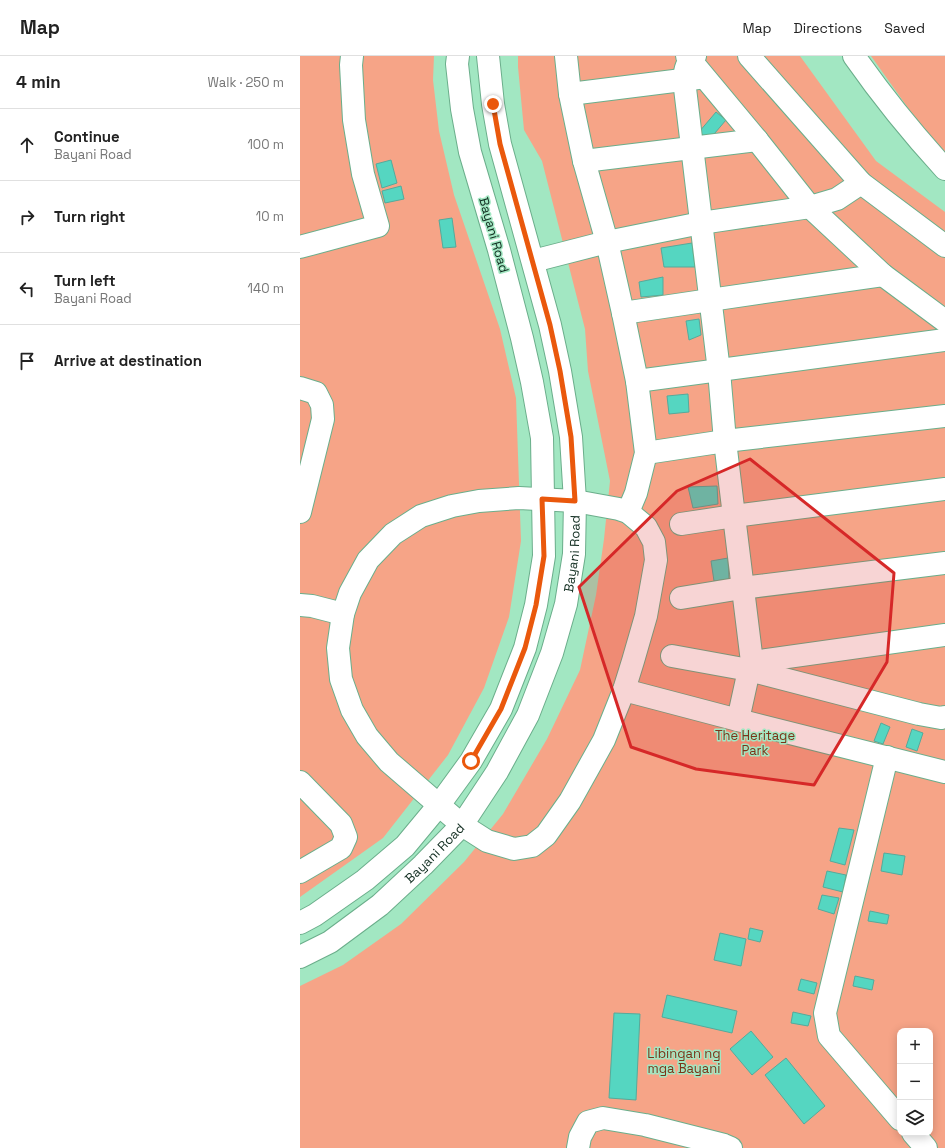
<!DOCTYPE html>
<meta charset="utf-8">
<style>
body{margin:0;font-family:"Space Grotesk",sans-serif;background:#f2f2f2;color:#222}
.controls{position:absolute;right:12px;bottom:12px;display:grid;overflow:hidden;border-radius:8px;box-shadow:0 2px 10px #0003}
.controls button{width:36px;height:36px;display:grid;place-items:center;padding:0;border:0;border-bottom:1px solid #e0e0e0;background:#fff;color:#222;font:20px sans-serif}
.stop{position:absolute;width:12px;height:12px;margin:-9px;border:3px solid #ea580c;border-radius:50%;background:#fff}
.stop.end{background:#ea580c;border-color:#fff;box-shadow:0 1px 4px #0008}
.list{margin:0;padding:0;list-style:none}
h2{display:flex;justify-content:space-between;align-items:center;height:52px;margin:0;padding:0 16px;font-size:17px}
h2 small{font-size:13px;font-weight:400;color:#767676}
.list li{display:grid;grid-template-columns:26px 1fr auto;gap:12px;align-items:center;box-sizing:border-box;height:72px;padding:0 16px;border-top:1px solid #e0e0e0}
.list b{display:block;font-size:15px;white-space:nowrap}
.list p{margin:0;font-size:13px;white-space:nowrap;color:#767676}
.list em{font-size:13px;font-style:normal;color:#767676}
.icon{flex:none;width:22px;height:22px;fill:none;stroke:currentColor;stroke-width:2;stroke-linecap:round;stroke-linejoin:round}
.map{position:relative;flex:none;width:645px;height:1092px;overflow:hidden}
header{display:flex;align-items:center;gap:24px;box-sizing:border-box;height:56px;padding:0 20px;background:#fff;border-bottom:1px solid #e0e0e0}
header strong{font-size:19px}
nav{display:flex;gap:22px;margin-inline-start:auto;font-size:14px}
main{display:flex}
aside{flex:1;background:#fff}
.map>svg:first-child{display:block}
.green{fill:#f6a487;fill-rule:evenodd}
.building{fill:#55d6c1;stroke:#55aa9b}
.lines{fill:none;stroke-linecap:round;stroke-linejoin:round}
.minor-casing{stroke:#6bae8b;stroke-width:24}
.major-casing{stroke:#6bae8b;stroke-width:24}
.minor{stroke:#fff;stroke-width:22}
.major{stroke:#fff;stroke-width:22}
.route{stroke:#ea580c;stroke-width:5}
.marked{fill:#d62828;fill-opacity:0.2;stroke:#d62828;stroke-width:3;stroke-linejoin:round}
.labels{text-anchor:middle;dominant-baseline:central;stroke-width:3;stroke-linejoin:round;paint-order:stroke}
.street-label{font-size:13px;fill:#112d20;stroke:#a2e7c2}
.park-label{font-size:13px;fill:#7b3419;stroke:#a2e7c2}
</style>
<header>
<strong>Map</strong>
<nav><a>Map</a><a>Directions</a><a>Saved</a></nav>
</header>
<main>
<aside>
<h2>4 min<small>Walk · 250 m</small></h2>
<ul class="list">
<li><svg class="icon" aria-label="ahead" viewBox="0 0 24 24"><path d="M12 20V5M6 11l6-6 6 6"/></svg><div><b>Continue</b><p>Bayani Road</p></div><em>100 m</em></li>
<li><svg class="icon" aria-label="right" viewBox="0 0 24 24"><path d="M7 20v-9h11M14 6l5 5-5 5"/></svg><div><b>Turn right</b></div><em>10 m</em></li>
<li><svg class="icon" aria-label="left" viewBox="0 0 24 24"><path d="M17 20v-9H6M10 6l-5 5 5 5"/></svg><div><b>Turn left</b><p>Bayani Road</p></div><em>140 m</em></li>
<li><svg class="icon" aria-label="arrive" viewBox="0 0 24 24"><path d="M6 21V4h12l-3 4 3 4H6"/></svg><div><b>Arrive at destination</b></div></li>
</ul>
</aside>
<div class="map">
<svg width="645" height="1092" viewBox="0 0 645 1092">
<rect width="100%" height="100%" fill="#a2e7c2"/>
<g class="green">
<polygon points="0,0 134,0 133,24 139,75 154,139 200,273 216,342 221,485 209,561 184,632 148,699 83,782 0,841"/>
<path d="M218 0H500L576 105 645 156V1092H0V930L43 909 101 868 164 806 203 758 247 683 280 614 296 539 304 483 310 425 288 315 285 273 242 105 224 74 218 11ZM600 975H630V1077H600Z"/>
<polygon points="571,0 645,0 645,98 633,87"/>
</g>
<g class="building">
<polygon points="416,56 426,64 409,84 399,76"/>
<polygon points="91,104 97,127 82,132 76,108"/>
<polygon points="101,130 104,143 85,147 82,135"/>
<polygon points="152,162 156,191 143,192 139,164"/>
<polygon points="392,187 395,211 364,211 361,192"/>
<polygon points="363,221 363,239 341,241 339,226"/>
<polygon points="399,263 401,279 389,284 386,265"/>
<polygon points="388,338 389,356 369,358 367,340"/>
<polygon points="417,430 418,448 393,452 388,431"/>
<polygon points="428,502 429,523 414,525 411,505"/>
<polygon points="581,667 590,671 583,688 574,685"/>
<polygon points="612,673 623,677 617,695 606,691"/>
<polygon points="539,772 554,774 545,809 530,805"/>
<polygon points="584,797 605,800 602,819 581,815"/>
<polygon points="527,815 546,819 543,836 523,831"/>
<polygon points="522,839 539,842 534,858 518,853"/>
<polygon points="570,855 589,859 587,868 568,865"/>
<polygon points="450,872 463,875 460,886 448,883"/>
<polygon points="420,877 446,883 441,910 414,904"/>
<polygon points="555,920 574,924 572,934 553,930"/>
<polygon points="501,923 517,927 514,938 498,934"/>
<polygon points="367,939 437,955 432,977 362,961"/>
<polygon points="493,956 511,960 508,970 491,967"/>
<polygon points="314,957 340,958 336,1044 309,1042"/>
<polygon points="451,975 473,1001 452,1019 430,993"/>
<polygon points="486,1002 525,1050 504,1068 465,1019"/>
</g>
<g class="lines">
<defs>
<g id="minor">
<polyline points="266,0 270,38 284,105 307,186 323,257 337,325 346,397 336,437 328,456"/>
<polyline points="387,0 457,84 510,151 583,219 645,265"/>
<path d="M395 0C386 7 385 13 384 24L419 315 425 385 434 460 452 606 449 614 438 664"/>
<polyline points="449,0 561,127 645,190"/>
<polyline points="270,38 398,22"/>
<polyline points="284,105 457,84"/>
<polyline points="0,191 78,170 63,118 54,64 51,9 52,0"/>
<polyline points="233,205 307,186 401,167 510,151 537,143 561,127"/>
<polyline points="323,257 410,244 583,219"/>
<polyline points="337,325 645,284"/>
<polyline points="0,332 16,337 22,349 23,363 0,456"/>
<polyline points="346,397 425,385 645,360"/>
<polygon points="219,442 275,445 319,453 328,456 346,471 354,486 356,504 346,560 333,605 324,634 304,684 270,745 246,779 232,790 214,793 187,785 162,769 89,706 67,680 52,654 41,623 38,592 43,558 50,537 68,504 93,478 121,460 152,450 179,445"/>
<polyline points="381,468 434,460 645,433"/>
<polyline points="381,542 442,532 645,507"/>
<polyline points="0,549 12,550 43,558"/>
<polyline points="372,600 449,614 619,658 641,662 645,661"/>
<polyline points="452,606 645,579"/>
<polyline points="324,634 438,664 645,716"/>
<polyline points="587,701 525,957 529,980 600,1063"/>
<polyline points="0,726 41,768 46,781 41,792 0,816"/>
<polyline points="613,1077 626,1092"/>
<polyline points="278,1092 280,1081 288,1066 303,1062 345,1069 424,1089 431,1092"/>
</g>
<g id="major">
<path d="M554 0C582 40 612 77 645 113"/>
<polyline points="0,867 15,859 65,824 105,790 139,749 171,705 201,653 225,592 236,549 244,500 242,382 232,326 222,282 199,194 170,96 162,53 157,8 158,0"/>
<path id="s1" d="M0 901 30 886 80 849 123 809 162 769 197 716 228 659 252 597 266 548 274 498 275 445 271 381 260 315 250 269 200 88 193 48 188 0"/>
</g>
</defs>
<use href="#minor" class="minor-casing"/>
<use href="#major" class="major-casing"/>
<use href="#minor" class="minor"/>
<use href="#major" class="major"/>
</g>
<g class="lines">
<polyline class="route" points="171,705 201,653 225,592 236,549 244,500 242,443 275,445 271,381 260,315 250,269 200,88 193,48"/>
</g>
<path class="marked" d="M450 403 594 517 587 606 514 729 396 713 331 691 279 531 377 435Z"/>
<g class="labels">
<g class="street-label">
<text transform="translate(194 179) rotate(74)">Bayani Road</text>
<text stroke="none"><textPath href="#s1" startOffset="507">Bayani Road</textPath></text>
<text stroke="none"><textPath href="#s1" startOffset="171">Bayani Road</textPath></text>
</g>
<g class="park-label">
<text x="455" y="679">The Heritage<tspan x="455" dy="15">Park</tspan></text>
<text x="384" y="997">Libingan ng<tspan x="384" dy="15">mga Bayani</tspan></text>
</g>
</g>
</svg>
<div class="controls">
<button>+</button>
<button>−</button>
<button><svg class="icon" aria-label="layers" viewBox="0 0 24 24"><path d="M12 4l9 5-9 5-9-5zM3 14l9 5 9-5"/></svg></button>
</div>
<div class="stop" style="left:171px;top:705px"></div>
<div class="stop end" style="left:193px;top:48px"></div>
</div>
</main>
